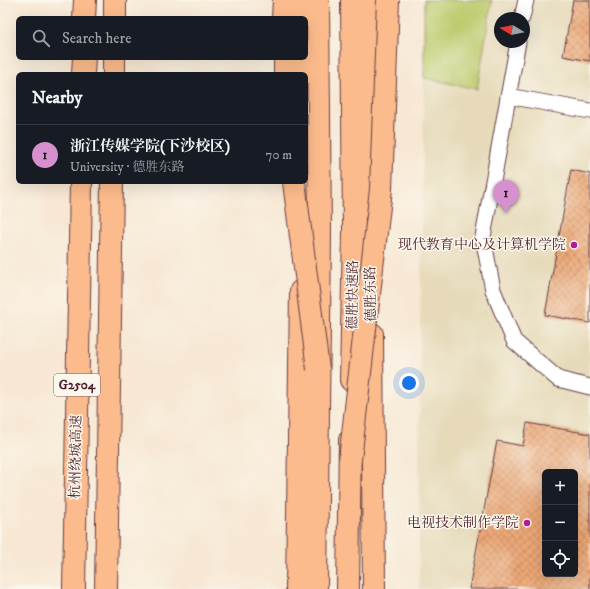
<!DOCTYPE html>
<meta charset="utf-8">
<style>
body{margin:0;font-family:"IM FELL DW Pica","Noto Serif SC",serif;background:#242831;color:#f1f3f6}
.controls{position:absolute;right:12px;bottom:12px;display:grid;overflow:hidden;border-radius:6px;box-shadow:0 4px 16px #0002}
.controls button{width:36px;height:36px;display:grid;place-items:center;padding:0;border:0;border-bottom:1px solid #363941;background:#171b24;color:#f1f3f6;font:20px sans-serif}
.compass{position:absolute;left:494px;top:12px;width:36px;height:36px;border-radius:50%;background:#171b24;box-shadow:0 4px 16px #0002;rotate:280deg}
.you{position:absolute;left:409px;top:383px;width:14px;height:14px;margin:-10px;border:3px solid #fff;border-radius:50%;background:#1a73e8;box-shadow:0 0 0 6px #1a73e833}
.badge{display:grid;place-items:center;width:26px;height:26px;border-radius:50%;background:#d690ce;color:#111;font-size:13px;font-weight:700}
.pin{position:absolute;translate:-50% -33px;filter:drop-shadow(0 1px 2px #0008)}
.pin::after{content:'';position:absolute;top:21px;width:14px;height:12px;background:inherit;clip-path:polygon(0 0,100% 0,50% 100%)}
.list{margin:0;padding:0;list-style:none}
h2{display:flex;justify-content:space-between;align-items:center;height:52px;margin:0;padding:0 16px;font-size:17px}
h2 small{font-size:13px;font-weight:400;color:#9ea1a6}
.list li{display:grid;grid-template-columns:26px 1fr auto;gap:12px;align-items:center;box-sizing:border-box;height:60px;padding:0 16px;border-top:1px solid #363941}
.list b{display:block;font-size:15px;white-space:nowrap}
.list p{margin:0;font-size:13px;white-space:nowrap;color:#9ea1a6}
.list em{font-size:13px;font-style:normal;color:#9ea1a6}
.icon{flex:none;width:22px;height:22px;fill:none;stroke:currentColor;stroke-width:2;stroke-linecap:round;stroke-linejoin:round}
.map{position:relative;flex:none;width:590px;height:589px;overflow:hidden}
.search{position:absolute;background:#171b24;box-shadow:0 4px 16px #0002;left:16px;top:16px;width:292px;height:44px;display:flex;align-items:center;gap:10px;box-sizing:border-box;padding:0 14px;border-radius:6px;color:#9ea1a6;font-size:15px}
.panel{position:absolute;background:#171b24;box-shadow:0 4px 16px #0002;left:16px;top:72px;width:292px;height:112px;border-radius:6px}
.map>svg:first-child{display:block}
.built{fill:#e6daba;fill-rule:evenodd}
.grass{fill:#bdcb6e;stroke:#84754c}
.building{fill:url(#building-cross-hatch);fill-rule:evenodd}
.lines{fill:none;stroke-linecap:round;stroke-linejoin:round}
.street-casing{stroke:#643d44;stroke-width:17}
.primary-casing{stroke:#643d44;stroke-width:24}
.highway-casing{stroke:#643d44;stroke-width:24}
.street{stroke:#fff;stroke-width:15}
.primary{stroke:#fbbb8c;stroke-width:22}
.highway{stroke:#fbbb8c;stroke-width:22}
.highway-bridge-casing{stroke:#643d44;stroke-width:24;stroke-linecap:butt}
.highway-bridge{stroke:#fbbb8c;stroke-width:22}
.poi-dot{fill:#b5179e;stroke:#fbf7ec;stroke-width:1.5}
.labels{text-anchor:middle;dominant-baseline:central;stroke-width:3;stroke-linejoin:round;paint-order:stroke}
.shield{fill:#fbf7ec;stroke:#7f6065;stroke-width:1}
.shield-label{font-size:13px;font-weight:bold;fill:#4a1f2b}
.poi-label{font-size:14px;fill:#4a1f2b;stroke:#fbf7ec;text-anchor:end}
.street-label{font-size:14px;fill:#4a1f2b;stroke:#fbf7ec}
</style>
<div class="map">
<svg width="590" height="589" viewBox="0 0 590 589">
<defs>
<pattern id="building-cross-hatch" width="8" height="8" patternUnits="userSpaceOnUse"><rect width="8" height="8" fill="#eca776"/><path d="M0 0l8 8M0 8l8-8" fill="none" stroke="#c18761"/></pattern>
</defs>
<rect width="100%" height="100%" fill="#fbf7ec"/>
<filter id="ink" filterUnits="userSpaceOnUse"><feTurbulence type="fractalNoise" baseFrequency=".025" numOctaves="2"/><feDisplacementMap in="SourceGraphic" scale="8" xChannelSelector="R" yChannelSelector="G"/><feConvolveMatrix kernelMatrix="1 2 1 2 8 2 1 2 1" color-interpolation-filters="sRGB"/></filter>
<filter id="wash" filterUnits="userSpaceOnUse"><feTurbulence type="fractalNoise" baseFrequency=".012" numOctaves="4" result="noise"/><feDisplacementMap in="SourceGraphic" scale="16" xChannelSelector="R" yChannelSelector="G"/><feGaussianBlur stdDeviation="0.9" result="paint"/><feColorMatrix in="noise" values="0 0 0 0 0 0 0 0 0 0 0 0 0 0 0 0 0 1.4 0 .05"/><feComposite in="paint" operator="in"/></filter>
<g filter="url(#wash)">
<rect width="100%" height="100%" fill="#f7e7d3"/>
<path class="built" d="M424 0H590V589H419L420 349 424 78ZM500 18H524V42H500ZM545 472H575V574H545Z"/>
<polygon class="grass" points="424,0 492,0 477,89 424,78"/>
<g id="blocks">
<g class="building">
<polygon points="573,0 590,0 590,61 563,56"/>
<polygon points="571,170 590,174 590,323 545,315"/>
<path d="M527 423 590 434V589H469L497 441 523 446ZM545 472H575V574H545Z"/>
</g>
</g>
</g>
<g filter="url(#ink)">
<use href="#blocks" fill-opacity="0" stroke="#643d44" stroke-width="1"/>
<g class="lines">
<defs>
<g id="street">
<polyline points="522,18 526,0"/>
<polyline points="518,42 483,237 493,290 514,341 558,379 590,387"/>
<polyline points="508,96 590,111"/>
</g>
<g id="primary">
<polyline points="300,0 300,18"/>
<polyline points="369,0 371,208"/>
<polyline points="300,58 301,74"/>
<polyline points="372,334 374,589"/>
<polyline points="297,589 301,291"/>
</g>
<g id="highway">
<polyline points="84,18 85,0"/>
<polyline points="115,18 115,0"/>
<polyline points="283,18 284,0"/>
<polyline points="285,58 285,74"/>
<polyline points="83,74 84,58"/>
<polyline points="114,74 114,58"/>
<polyline points="351,380 354,231 352,0"/>
<polyline points="74,589 81,182"/>
<polyline points="106,589 107,523 112,182"/>
<polyline points="316,589 320,235 318,0"/>
<polyline points="348,589 350,440"/>
</g>
</defs>
<use href="#street" class="street-casing"/>
<use href="#primary" class="primary-casing"/>
<use href="#highway" class="highway-casing"/>
<use href="#street" class="street"/>
<use href="#primary" class="primary"/>
<use href="#highway" class="highway"/>
<defs>
<g id="highway-bridge">
<polyline points="294,182 318,369"/>
<polyline points="350,460 381,189 388,0"/>
</g>
</defs>
<use href="#highway-bridge" class="highway-bridge-casing"/>
<use href="#highway-bridge" class="highway-bridge"/>
</g>
</g>
<g class="poi-dot">
<circle cx="574" cy="245" r="4"/>
<circle cx="527" cy="523" r="4"/>
</g>
<g class="labels">
<rect class="shield" x="54" y="374" width="46" height="22" rx="3"/>
<g class="shield-label">
<text x="77" y="385">G2504</text>
</g>
<g class="poi-label">
<text x="566" y="245">现代教育中心及计算机学院</text>
<text x="519" y="523">电视技术制作学院</text>
</g>
<g class="street-label">
<text transform="translate(371 294) rotate(-91)">德胜东路</text>
<text transform="translate(353 295) rotate(-89)">德胜快速路</text>
<text transform="translate(76 457) rotate(-89)">杭州绕城高速</text>
</g>
</g>
</svg>
<div class="controls">
<button>+</button>
<button>−</button>
<button><svg class="icon" aria-label="locate" viewBox="0 0 24 24"><circle cx="12" cy="12" r="6"/><path d="M12 2v4M12 18v4M2 12h4M18 12h4"/></svg></button>
</div>
<svg class="compass" viewBox="-18 -18 36 36"><path d="M0-13l5 13h-10z" fill="#e53935"/><path d="M0 13l5-13h-10z" fill="#9ea1a6"/></svg>
<div class="you"></div>
<div class="pin badge" style="left:506px;top:213px">1</div>
<div class="search"><svg class="icon" aria-label="search" viewBox="0 0 24 24"><circle cx="10" cy="10" r="6"/><path d="M15 15l6 6"/></svg>Search here</div>
<section class="panel">
<h2>Nearby<small></small></h2>
<ul class="list">
<li><span class="badge">1</span><div><b>浙江传媒学院(下沙校区)</b><p>University · 德胜东路</p></div><em>70 m</em></li>
</ul>
</section>
</div>
